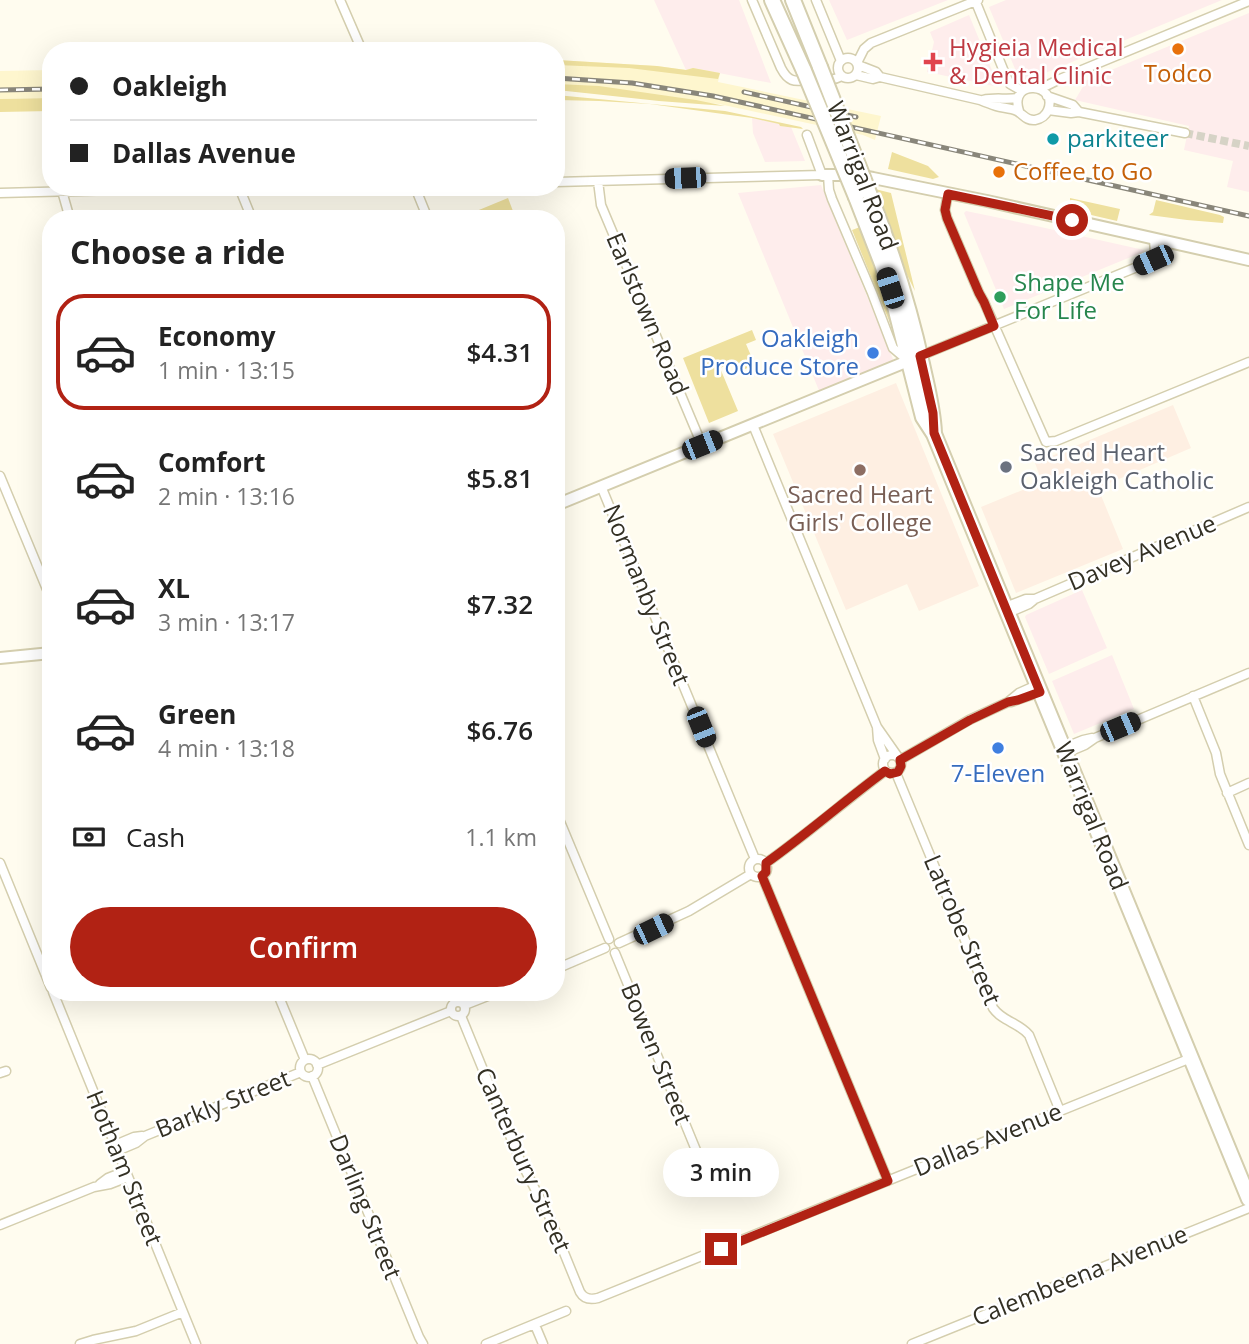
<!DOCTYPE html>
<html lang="en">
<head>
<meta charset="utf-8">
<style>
	body { margin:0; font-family:"Open Sans",sans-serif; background:#f6f6f6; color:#222; height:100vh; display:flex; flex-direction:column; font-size:26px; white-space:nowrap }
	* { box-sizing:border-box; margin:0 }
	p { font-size:23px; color:#767676 }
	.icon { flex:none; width:38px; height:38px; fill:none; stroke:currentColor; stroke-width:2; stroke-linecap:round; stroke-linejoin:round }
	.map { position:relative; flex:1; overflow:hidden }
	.side { position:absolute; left:42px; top:210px; width:523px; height:791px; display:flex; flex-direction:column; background:#fff; border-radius:28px; box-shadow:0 7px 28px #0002 }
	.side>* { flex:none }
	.guide { position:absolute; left:42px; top:42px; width:523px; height:154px; border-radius:28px; box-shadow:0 7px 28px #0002; display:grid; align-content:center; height:154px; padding:0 28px; background:#fff }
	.end { position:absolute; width:32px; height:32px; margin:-16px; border:9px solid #b12214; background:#fff; box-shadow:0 0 0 4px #fff }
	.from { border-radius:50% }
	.bubble { position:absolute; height:49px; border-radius:24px; background:#fff; box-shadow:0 7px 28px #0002; font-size:23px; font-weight:600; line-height:49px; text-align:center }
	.car { position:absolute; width:21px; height:42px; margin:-21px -10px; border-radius:9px; box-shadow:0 0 5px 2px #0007; background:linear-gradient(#222 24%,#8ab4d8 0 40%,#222 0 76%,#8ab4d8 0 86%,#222 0) }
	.guide b { display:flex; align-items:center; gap:24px; height:66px; font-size:26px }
	.guide b+b { border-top:2px solid #e0e0e0 }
	.guide i { width:18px; height:18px; background:#222 }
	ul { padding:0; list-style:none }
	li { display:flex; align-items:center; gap:21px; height:116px; margin:0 14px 10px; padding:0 14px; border:4px solid transparent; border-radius:28px }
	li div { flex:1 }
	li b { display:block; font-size:26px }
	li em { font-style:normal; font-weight:600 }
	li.current { border-color:#b12214 }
	li>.icon { width:63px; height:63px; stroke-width:1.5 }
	h2 { padding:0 28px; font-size:32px; line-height:84px }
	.pay { display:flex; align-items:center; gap:18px; height:77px; padding:0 28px; font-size:26px }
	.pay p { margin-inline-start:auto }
	.button { display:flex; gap:14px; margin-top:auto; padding:14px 28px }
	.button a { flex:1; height:80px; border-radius:42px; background:#b12214; color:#fff; font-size:28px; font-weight:600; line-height:80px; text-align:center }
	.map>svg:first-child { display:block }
</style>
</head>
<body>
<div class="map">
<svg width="1249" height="1344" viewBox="0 0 1249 1344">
	<rect width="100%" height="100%" fill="#fffcef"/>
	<path fill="#feedec" d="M654 0H739L771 83 693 68 686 70Z
		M829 0H948L847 40Z
		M1006 0H1222L1021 83 989 7Z
		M1249 13V192L1227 187 1233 161 1184 150 1189 126 1075 100 1087 80Z
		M969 15 996 80 994 86 927 72 934 42 930 32Z
		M752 118 780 124V126L791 127 805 161 765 162 753 133Z
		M821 185 895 364 820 393 738 193Z
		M966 211 1000 218 1144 250 1143 252 1004 309 964 213Z
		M1082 590 1107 648 1049 674 1025 617 1026 615Z
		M1112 655 1134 709 1074 734 1052 681Z"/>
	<path fill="#fef6ce" d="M557 60 657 66 686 70 693 68 720 73 718 82 881 116 875 140 863 135 719 104 557 88Z
		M51 70V98L0 99V71Z"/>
	<path fill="#feefe2" d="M896 383 979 586 919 611 907 584 846 610 773 434Z
		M1173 405 1191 448 1098 488 1123 549 1016 593 981 507 1042 482 1035 463Z"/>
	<path fill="#eee09e" d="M557 60 657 66 686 70 693 68 720 73 718 79 629 68 557 65Z
		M557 84 599 86 696 100 812 124 725 106 659 101 557 90Z
		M556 95 725 111 801 127 803 129 780 126 779 124 752 118 650 104 599 101 557 100Z
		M51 98V111L0 112V99Z
		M892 152 928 166 939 177 933 179 888 169Z
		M875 189 891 193 915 291 907 275Z
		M508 198 516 219H457Z
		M1070 198 1120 209 1117 221 1074 211V208L1070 207Z
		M1156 200 1220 215 1224 217 1223 223 1187 220 1149 215 1153 212Z
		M860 227 878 273 896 338 852 230Z
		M752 330 756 340 746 344 755 365 740 371 736 361 720 368 738 411 709 423 683 358Z"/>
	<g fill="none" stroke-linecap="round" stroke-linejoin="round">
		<path stroke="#d6d3c6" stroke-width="8" stroke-dasharray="8 4" stroke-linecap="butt" d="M1185 133 1249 146"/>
		<g stroke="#d4ceae" stroke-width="11">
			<path id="street" d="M340 0 360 46
				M752 0 781 68C791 87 799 79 815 80 825 80 832 81 842 76
				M816 0 841 61
				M975 0 1005 74 1010 84 1022 91
				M838 68a10 10 0 1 1 20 0a10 10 0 1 1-20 0Z
				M857 63 864 49 871 43 978 0
				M858 65 876 72 880 77
				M856 75 873 79 880 77 980 100C985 102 990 104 996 106 1002 108 1011 108 1017 111 1023 114 1026 121 1035 120 1041 119 1046 115 1048 110 1059 83 1008 78 1019 111
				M1040 89 1060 79 1249 1
				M1047 96 1073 105 1079 112
				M983 100C995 97 1006 100 1018 98
				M1048 110 1071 113 1079 112 1185 133
				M828 175 829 190 832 199 872 293 893 348 906 359
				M598 181 601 205 702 445
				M556 182 822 175 807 135
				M239 187 252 219
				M415 187 428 219
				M62 191 70 219
				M0 193 231 187
				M948 193 945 210 947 218 979 293 984 302 1046 442 1056 441 1249 362
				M1153 260 1155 253 1154 239
				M920 356 1159 258 1165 253 1169 242
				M753 425 877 727 898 757
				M0 476 51 599
				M601 486 755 859
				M1005 607 1026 599H1035
				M1008 613 1029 604 1035 599 1249 507
				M1193 696 1216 753 1220 774 1249 845
				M1011 702 1040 692
				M877 727 878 740 885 759
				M1063 748 1083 740 1092 738
				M1066 753 1085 745 1095 738 1249 673
				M883 764a9 9 0 1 1 18 0a9 9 0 1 1-18 0Z
				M900 760 969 720 1008 702 1019 693 1037 685
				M896 773 993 1008C1003 1022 1018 1022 1029 1035L1060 1111
				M1227 793 1249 783
				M556 812 609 939
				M749 868a9 9 0 1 1 18 0a9 9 0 1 1-18 0Z
				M0 863 51 988
				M766 863C807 834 845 801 885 771
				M762 876 888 1181
				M619 943 689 911 751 874
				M615 953 698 1155
				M556 969 605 948
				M53 992 196 1344
				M277 992 305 1060
				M451 1009a7 7 0 1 1 14 0a7 7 0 1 1-14 0Z
				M465 1005 498 992
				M461 1016 520 1160 549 1216 580 1292C584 1299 590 1300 598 1298L1191 1058
				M300 1068a9 9 0 1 1 18 0a9 9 0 1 1-18 0Z
				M317 1065 451 1011
				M0 1073 6 1071
				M312 1076 419 1337 423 1344
				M115 1145 134 1137 142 1136
				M117 1151 136 1143 145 1136 301 1072
				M100 1184 108 1178 126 1171
				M0 1225 94 1187 110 1184 128 1177
				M535 1325 543 1344
				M80 1344 93 1340 136 1331 183 1312
				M486 1344 566 1311
				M912 1344 1249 1208"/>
		</g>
		<g stroke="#d4ceae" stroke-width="14">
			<path id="secondary" d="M822 175H856L873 178 987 201 1249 260
				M556 505 908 361
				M0 658 51 653"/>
		</g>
		<g stroke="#d4ceae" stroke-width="18">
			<path id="highway" d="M772 0 804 71
				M793 0 820 67
				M856 197 882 264 892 295 923 417 934 434 1249 1199
				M871 198C893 255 909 305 922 364 927 387 933 409 934 433"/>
		</g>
		<use href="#street" stroke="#fff" stroke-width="8"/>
		<use href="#secondary" stroke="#fff" stroke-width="10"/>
		<use href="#highway" stroke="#fff" stroke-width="14"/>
		<g stroke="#89867a" stroke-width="5">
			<path id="rail" d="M556 78 632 83 713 96 1249 216
				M0 90 51 89
				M744 92 856 117"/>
		</g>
		<use href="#rail" stroke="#fff" stroke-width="2.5" stroke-dasharray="8" stroke-linecap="butt"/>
		<g stroke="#d4ceae" stroke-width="18" stroke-linecap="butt">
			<path id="highway-bridge" d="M820 67 871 198
				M804 71 856 197"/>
		</g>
		<use href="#highway-bridge" stroke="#fff" stroke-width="14"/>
	</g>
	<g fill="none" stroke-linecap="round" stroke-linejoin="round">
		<path stroke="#b12214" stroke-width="9" d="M721 1249 888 1181 762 876 766 872V863C807 834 844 801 885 771L890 774 898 772 901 766 900 760 970 720 1008 702 1018 700 1040 692 934 433 933 413 920 356 994 326 984 302 979 293 947 218 945 210 948 194 1072 220"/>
	</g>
	<g fill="#e8710a" stroke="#fff" stroke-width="2.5">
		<circle cx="1178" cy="49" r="7"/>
		<circle cx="999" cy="172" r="7"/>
	</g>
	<path fill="#e0444e" stroke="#fff" stroke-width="2.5" d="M929.5 51.5h7v7h7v7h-7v7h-7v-7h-7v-7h7z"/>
	<circle fill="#0f9aa8" stroke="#fff" stroke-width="2.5" cx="1053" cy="139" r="7"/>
	<circle fill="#2e9e5b" stroke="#fff" stroke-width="2.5" cx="1000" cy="297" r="7"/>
	<g fill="#3f7fe0" stroke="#fff" stroke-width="2.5">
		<circle cx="873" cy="353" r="7"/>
		<circle cx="998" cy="748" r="7"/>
	</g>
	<circle fill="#6b7280" stroke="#fff" stroke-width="2.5" cx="1006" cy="467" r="7"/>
	<circle fill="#8d6e63" stroke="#fff" stroke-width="2.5" cx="860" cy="470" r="7"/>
	<g text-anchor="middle" stroke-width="5" stroke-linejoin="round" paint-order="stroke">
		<g font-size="24" fill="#be3a42" stroke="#fff" text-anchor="start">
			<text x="949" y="56">Hygieia Medical<tspan x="949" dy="28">&amp; Dental Clinic</tspan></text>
		</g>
		<g font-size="24" fill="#c56008" stroke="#fff">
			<text x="1178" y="82">Todco</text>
			<text x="1013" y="180" text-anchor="start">Coffee to Go</text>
		</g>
		<g font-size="24" fill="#0d838f" stroke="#fff" text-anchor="start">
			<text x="1067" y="147">parkiteer</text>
		</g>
		<g font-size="24" fill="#333024" stroke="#fff">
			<text transform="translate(862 176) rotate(69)" y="8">Warrigal Road</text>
			<text transform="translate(647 314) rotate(67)" y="8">Earlstown Road</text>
			<text transform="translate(1142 553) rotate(-23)" y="8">Davey Avenue</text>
			<text transform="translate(646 595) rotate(68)" y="8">Normanby Street</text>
			<text transform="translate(1091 816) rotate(68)" y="8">Warrigal Road</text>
			<text transform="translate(962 930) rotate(67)" y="8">Latrobe Street</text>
			<text transform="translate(656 1054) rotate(68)" y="8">Bowen Street</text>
			<text transform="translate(223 1104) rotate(-22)" y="8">Barkly Street</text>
			<text transform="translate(988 1140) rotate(-22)" y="8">Dallas Avenue</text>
			<text transform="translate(523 1160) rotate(66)" y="8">Canterbury Street</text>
			<text transform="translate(124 1168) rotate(68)" y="8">Hotham Street</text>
			<text transform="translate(365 1207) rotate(68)" y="8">Darling Street</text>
			<text transform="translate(1080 1276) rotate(-22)" y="8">Calembeena Avenue</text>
		</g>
		<g font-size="24" fill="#27864d" stroke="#fff" text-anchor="start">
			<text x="1014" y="291">Shape Me<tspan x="1014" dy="28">For Life</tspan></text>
		</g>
		<g font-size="24" fill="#366cbe" stroke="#fff" text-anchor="end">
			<text x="859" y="347">Oakleigh<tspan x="859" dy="28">Produce Store</tspan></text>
			<text x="998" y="782" text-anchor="middle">7-Eleven</text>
		</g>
		<g font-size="24" fill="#5b616d" stroke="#fff" text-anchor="start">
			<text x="1020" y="461">Sacred Heart<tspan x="1020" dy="28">Oakleigh Catholic</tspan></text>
		</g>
		<g font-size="24" fill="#785e54" stroke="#fff">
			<text x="860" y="503">Sacred Heart<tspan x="860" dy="28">Girls' College</tspan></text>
		</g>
	</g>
</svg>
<i class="end from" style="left:1072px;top:220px"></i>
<i class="end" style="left:721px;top:1249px"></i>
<div class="bubble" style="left:663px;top:1148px;width:116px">3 min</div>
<i class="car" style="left:685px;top:178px;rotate:268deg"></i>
<i class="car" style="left:1153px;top:260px;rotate:246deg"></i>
<i class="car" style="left:890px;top:288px;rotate:342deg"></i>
<i class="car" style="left:702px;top:445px;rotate:68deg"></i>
<i class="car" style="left:701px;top:727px;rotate:158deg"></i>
<i class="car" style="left:1120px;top:727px;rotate:67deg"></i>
<i class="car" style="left:653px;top:929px;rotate:64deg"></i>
<div class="guide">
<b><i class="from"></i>Oakleigh</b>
<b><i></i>Dallas Avenue</b>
</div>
<section class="side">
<h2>Choose a ride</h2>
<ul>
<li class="current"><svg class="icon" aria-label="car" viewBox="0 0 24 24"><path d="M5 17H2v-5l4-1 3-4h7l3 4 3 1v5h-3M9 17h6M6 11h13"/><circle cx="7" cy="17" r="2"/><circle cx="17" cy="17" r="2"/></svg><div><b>Economy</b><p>1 min · 13:15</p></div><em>$4.31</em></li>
<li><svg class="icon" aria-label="car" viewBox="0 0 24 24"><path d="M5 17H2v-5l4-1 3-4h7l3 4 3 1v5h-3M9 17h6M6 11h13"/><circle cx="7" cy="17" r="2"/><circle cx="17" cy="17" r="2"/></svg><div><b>Comfort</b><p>2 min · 13:16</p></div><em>$5.81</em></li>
<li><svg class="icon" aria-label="car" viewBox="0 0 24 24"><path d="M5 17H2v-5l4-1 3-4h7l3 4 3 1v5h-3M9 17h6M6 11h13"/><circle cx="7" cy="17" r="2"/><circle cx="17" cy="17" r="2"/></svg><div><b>XL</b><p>3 min · 13:17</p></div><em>$7.32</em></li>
<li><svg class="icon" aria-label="car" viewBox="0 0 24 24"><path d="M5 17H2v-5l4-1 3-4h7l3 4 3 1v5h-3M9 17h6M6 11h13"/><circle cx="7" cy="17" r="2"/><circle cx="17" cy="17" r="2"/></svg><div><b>Green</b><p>4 min · 13:18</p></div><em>$6.76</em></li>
</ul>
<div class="pay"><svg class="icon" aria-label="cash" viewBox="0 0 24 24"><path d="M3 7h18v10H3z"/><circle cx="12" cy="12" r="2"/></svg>Cash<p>1.1 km</p></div>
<div class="button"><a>Confirm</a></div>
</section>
</div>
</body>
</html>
